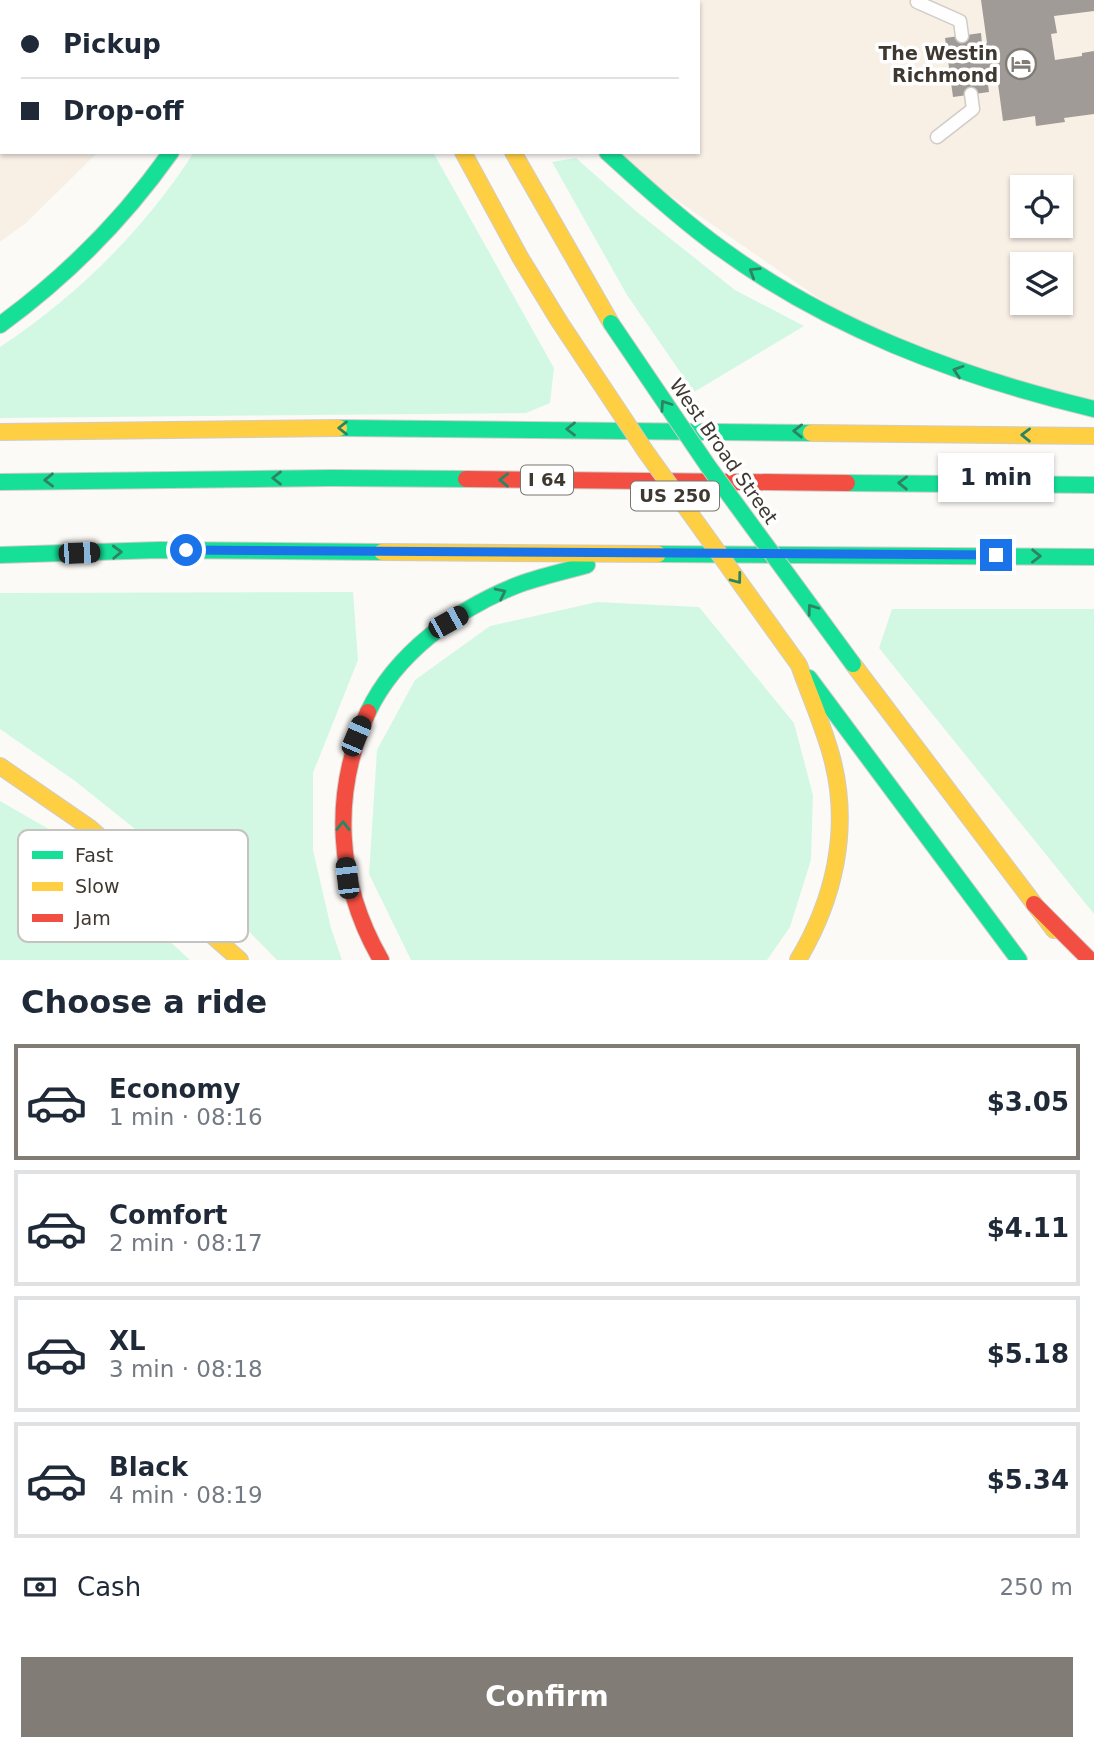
<!DOCTYPE html>
<html lang="en">
<head>
<meta charset="utf-8">
<style>
	body { margin:0; font-family:"DejaVu Sans",sans-serif; background:#f2f2f3; color:#1f2937; height:100vh; display:flex; flex-direction:column; font-size:26px; white-space:nowrap }
	* { box-sizing:border-box; margin:0 }
	p { font-size:23px; color:#747a83 }
	.icon { flex:none; width:38px; height:38px; fill:none; stroke:currentColor; stroke-width:2; stroke-linecap:round; stroke-linejoin:round }
	.map { position:relative; height:960px; overflow:hidden }
	.side { display:flex; flex-direction:column; background:#fff; flex:1 }
	.side>* { flex:none }
	.banner { position:absolute; left:0px; top:0px; width:700px; height:154px; box-shadow:0 2px 5px #0004; display:grid; align-content:center; height:154px; padding:0 21px; background:#fff }
	.tools { position:absolute; left:1010px; top:175px; display:grid; gap:14px }
	.tools a { display:grid; place-items:center; width:63px; height:63px; border-radius:0px; background:#fff; box-shadow:0 2px 5px #0004; font-size:35px }
	.end { position:absolute; width:32px; height:32px; margin:-16px; border:9px solid #1a73e8; background:#fff; box-shadow:0 0 0 4px #fff }
	.from { border-radius:50% }
	.bubble { position:absolute; height:49px; border-radius:0px; background:#fff; box-shadow:0 2px 5px #0004; font-size:23px; font-weight:700; line-height:49px; text-align:center }
	.car { position:absolute; width:21px; height:42px; margin:-21px -10px; border-radius:9px; box-shadow:0 0 5px 2px #0007; background:linear-gradient(#222 24%,#8ab4d8 0 40%,#222 0 76%,#8ab4d8 0 86%,#222 0) }
	.banner b { display:flex; align-items:center; gap:24px; height:66px; font-size:26px }
	.banner b+b { border-top:2px solid #e0e1e3 }
	.banner i { width:18px; height:18px; background:#1f2937 }
	ul { padding:0; list-style:none }
	li { display:flex; align-items:center; gap:21px; height:116px; margin:0 14px 10px; padding:0 7px; border:4px solid #e0e1e3; border-radius:0px }
	li div { flex:1 }
	li b { display:block; font-size:26px }
	li em { font-style:normal; font-weight:700 }
	li.current { border-color:#817c76 }
	li>.icon { width:63px; height:63px; stroke-width:1.5 }
	h2 { padding:0 21px; font-size:32px; line-height:84px }
	.pay { display:flex; align-items:center; gap:18px; height:77px; padding:0 21px; font-size:26px }
	.pay p { margin-inline-start:auto }
	.cta { display:flex; gap:14px; margin-top:auto; padding:14px 21px }
	.cta a { flex:1; height:80px; border-radius:0px; background:#817c76; color:#fff; font-size:28px; font-weight:700; line-height:80px; text-align:center }
	.map>svg:first-child { display:block }
</style>
</head>
<body>
<div class="map">
<svg width="1094" height="960" viewBox="0 0 1094 960">
	<rect width="100%" height="100%" fill="#fcfaf7"/>
	<path fill="#f8efe5" fill-rule="evenodd" d="M0 0H184L2 2V152H98L27 222 0 242Z
		M482 0H1094V409L884 343 607 152H698V2ZM1022 187H1060V226H1022ZM1022 264H1060V303H1022Z"/>
	<path fill="#d2f8e3" d="M194 152H433L554 368 550 403 526 413 0 418V347C77 296 144 230 194 152Z
		M576 158 637 212 735 290 804 326 694 392 627 295 552 162Z
		M353 592 358 660 313 773V850L331 928 342 960H277L195 877 75 781 0 729V593Z
		M597 602 699 607 794 723 813 795 811 860 790 927 767 960H411L369 874 377 750 415 680 490 626Z
		M892 609H1094V914L879 648Z
		M0 801 47 828 190 960H0Z"/>
	<path fill="#a09b97" d="M981 0H1094V11L1054 16 1057 33 1051 34 1055 60 1082 56V53L1094 51V114L1064 118 1065 122 1036 126 1035 116 1003 121 996 69 986 70 989 92 953 97 945 38 981 33 982 44 987 43Z"/>
	<g fill="none" stroke-linecap="round" stroke-linejoin="round">
		<g stroke="#d0ccc7" stroke-width="15">
			<path id="lane" d="M293 2V0
				M917 2 960 21 962 36
				M937 137 973 109 971 94"/>
		</g>
		<g stroke="#d0ccc7" stroke-width="18">
			<path id="fast" d="M242 0V2
				M389 0 390 2
				M482 0 483 2
				M607 152C641 183 675 214 712 242 825 327 957 376 1094 409
				M0 325C67 276 123 220 171 152
				M339 428 811 433
				M0 482 331 478 466 479
				M847 483 1094 485
				M658 554 1094 557
				M0 555 159 550 382 552
				M809 678 1019 960
				M368 712C396 653 456 610 515 586 538 577 563 572 587 565"/>
		</g>
		<g stroke="#d0ccc7" stroke-width="18">
			<path id="slow" d="M463 152 520 257 559 321
				M513 152 611 323
				M0 432 339 428
				M811 433 1094 436
				M382 552 658 554
				M853 664 1054 930
				M0 766 90 828 240 960
				M798 960C834 900 850 831 833 762 825 729 810 697 799 665"/>
		</g>
		<g stroke="#d0ccc7" stroke-width="18">
			<path id="jam" d="M437 0 438 2
				M466 479 847 483
				M368 712C331 794 336 882 381 960
				M1034 904 1090 960"/>
		</g>
		<use href="#lane" stroke="#fffefe" stroke-width="12"/>
		<use href="#fast" stroke="#16e098" stroke-width="16"/>
		<use href="#slow" stroke="#ffcf43" stroke-width="16"/>
		<use href="#jam" stroke="#f24e42" stroke-width="16"/>
		<g stroke="#d0ccc7" stroke-width="18" stroke-linecap="butt">
			<path id="fast-bridge" d="M611 323 708 466 853 664"/>
		</g>
		<g stroke="#d0ccc7" stroke-width="18" stroke-linecap="butt">
			<path id="slow-bridge" d="M559 321 646 452 799 665"/>
		</g>
		<use href="#fast-bridge" stroke="#16e098" stroke-width="16"/>
		<use href="#slow-bridge" stroke="#ffcf43" stroke-width="16"/>
	</g>
	<defs><path id="oneway-chevron" d="M-2-3.5L2.5 0L-2 3.5" fill="none" stroke-width="1.6" stroke-linecap="round" stroke-linejoin="round" transform="scale(1.75)"/></defs>
	<g stroke="#2d845f">
		<use href="#oneway-chevron" transform="translate(754 272) rotate(-148)"/>
		<use href="#oneway-chevron" transform="translate(958 371) rotate(-162)"/>
		<use href="#oneway-chevron" transform="translate(665 405) rotate(-124)"/>
		<use href="#oneway-chevron" transform="translate(343 428) rotate(-180)"/>
		<use href="#oneway-chevron" transform="translate(571 429) rotate(-180)"/>
		<use href="#oneway-chevron" transform="translate(798 431) rotate(-179)"/>
		<use href="#oneway-chevron" transform="translate(1026 435) rotate(-179)"/>
		<use href="#oneway-chevron" transform="translate(277 478) rotate(180)"/>
		<use href="#oneway-chevron" transform="translate(49 480) rotate(179)"/>
		<use href="#oneway-chevron" transform="translate(504 480) rotate(-179)"/>
		<use href="#oneway-chevron" transform="translate(903 483) rotate(-179)"/>
		<use href="#oneway-chevron" transform="translate(117 552) rotate(-2)"/>
		<use href="#oneway-chevron" transform="translate(1036 556) rotate(1)"/>
		<use href="#oneway-chevron" transform="translate(737 579) rotate(53)"/>
		<use href="#oneway-chevron" transform="translate(501 593) rotate(-26)"/>
		<use href="#oneway-chevron" transform="translate(812 609) rotate(-126)"/>
		<use href="#oneway-chevron" transform="translate(343 826) rotate(-89)"/>
	</g>
	<g fill="none" stroke-linecap="round" stroke-linejoin="round">
		<path stroke="#1a73e8" stroke-width="9" d="M186 550 996 555"/>
	</g>
	<defs>
		<g id="hotel-ring" transform="scale(1.575)"><circle r="9.5" fill="#fff" stroke="#817c76" stroke-width="1.5"/><path d="M-6-4.5h1.5V1H6V5H4.5V3h-9V5H-6ZM-4 0a1.8 1.8 0 1 1 3.6 0ZM.5 0V-2.5h3Q6-2.5 6 0Z" fill="#817c76"/></g>
	</defs>
	<g fill-rule="evenodd">
		<use href="#hotel-ring" x="1021" y="64"/>
	</g>
	<g text-anchor="middle" stroke-width="7" stroke-linejoin="round" paint-order="stroke">
		<g fill="#fff" stroke="#79746e" stroke-width="2">
			<rect x="521" y="465.5" width="52" height="29" rx="5"/>
			<rect x="631" y="481.5" width="88" height="29" rx="5"/>
		</g>
		<g font-size="18" font-weight="bold" fill="#3f3830">
			<text x="547" y="486">I 64</text>
			<text x="675" y="502">US 250</text>
		</g>
		<g font-size="19" font-weight="bold" fill="#3f3830" stroke="#fff" text-anchor="end">
			<text x="998" y="60">The Westin<tspan x="998" dy="22">Richmond</tspan></text>
		</g>
		<g font-size="19" fill="#3f3830" stroke="#fff">
			<text transform="translate(724 451) rotate(55)" y="7">West Broad Street</text>
		</g>
	</g>
	<rect x="18" y="830" width="230" height="112" rx="10" fill="#fff" stroke="#c5c3c1" stroke-width="2"/>
	<rect x="32" y="851" width="31" height="8" fill="#16e098"/>
	<rect x="32" y="882" width="31" height="9" fill="#ffcf43"/>
	<rect x="32" y="914" width="31" height="8" fill="#f24e42"/>
	<g font-size="19" fill="#3f3830">
		<text x="75" y="862">Fast</text>
		<text x="75" y="893">Slow</text>
		<text x="75" y="925">Jam</text>
	</g>
</svg>
<div class="tools">
<a><svg class="icon" aria-label="locate" viewBox="0 0 24 24"><circle cx="12" cy="12" r="6"/><path d="M12 2v4M12 18v4M2 12h4M18 12h4"/></svg></a>
<a><svg class="icon" aria-label="layers" viewBox="0 0 24 24"><path d="M12 4l9 5-9 5-9-5zM3 14l9 5 9-5"/></svg></a>
</div>
<i class="end from" style="left:186px;top:550px"></i>
<i class="end" style="left:996px;top:555px"></i>
<div class="bubble" style="left:938px;top:453px;width:116px">1 min</div>
<i class="car" style="left:79px;top:553px;rotate:88deg"></i>
<i class="car" style="left:448px;top:622px;rotate:61deg"></i>
<i class="car" style="left:356px;top:736px;rotate:23deg"></i>
<i class="car" style="left:347px;top:878px;rotate:353deg"></i>
<div class="banner">
<b><i class="from"></i>Pickup</b>
<b><i></i>Drop-off</b>
</div>
</div>
<section class="side">
<h2>Choose a ride</h2>
<ul>
<li class="current"><svg class="icon" aria-label="car" viewBox="0 0 24 24"><path d="M5 17H2v-5l4-1 3-4h7l3 4 3 1v5h-3M9 17h6M6 11h13"/><circle cx="7" cy="17" r="2"/><circle cx="17" cy="17" r="2"/></svg><div><b>Economy</b><p>1 min · 08:16</p></div><em>$3.05</em></li>
<li><svg class="icon" aria-label="car" viewBox="0 0 24 24"><path d="M5 17H2v-5l4-1 3-4h7l3 4 3 1v5h-3M9 17h6M6 11h13"/><circle cx="7" cy="17" r="2"/><circle cx="17" cy="17" r="2"/></svg><div><b>Comfort</b><p>2 min · 08:17</p></div><em>$4.11</em></li>
<li><svg class="icon" aria-label="car" viewBox="0 0 24 24"><path d="M5 17H2v-5l4-1 3-4h7l3 4 3 1v5h-3M9 17h6M6 11h13"/><circle cx="7" cy="17" r="2"/><circle cx="17" cy="17" r="2"/></svg><div><b>XL</b><p>3 min · 08:18</p></div><em>$5.18</em></li>
<li><svg class="icon" aria-label="car" viewBox="0 0 24 24"><path d="M5 17H2v-5l4-1 3-4h7l3 4 3 1v5h-3M9 17h6M6 11h13"/><circle cx="7" cy="17" r="2"/><circle cx="17" cy="17" r="2"/></svg><div><b>Black</b><p>4 min · 08:19</p></div><em>$5.34</em></li>
</ul>
<div class="pay"><svg class="icon" aria-label="cash" viewBox="0 0 24 24"><path d="M3 7h18v10H3z"/><circle cx="12" cy="12" r="2"/></svg>Cash<p>250 m</p></div>
<div class="cta"><a>Confirm</a></div>
</section>
</body>
</html>
